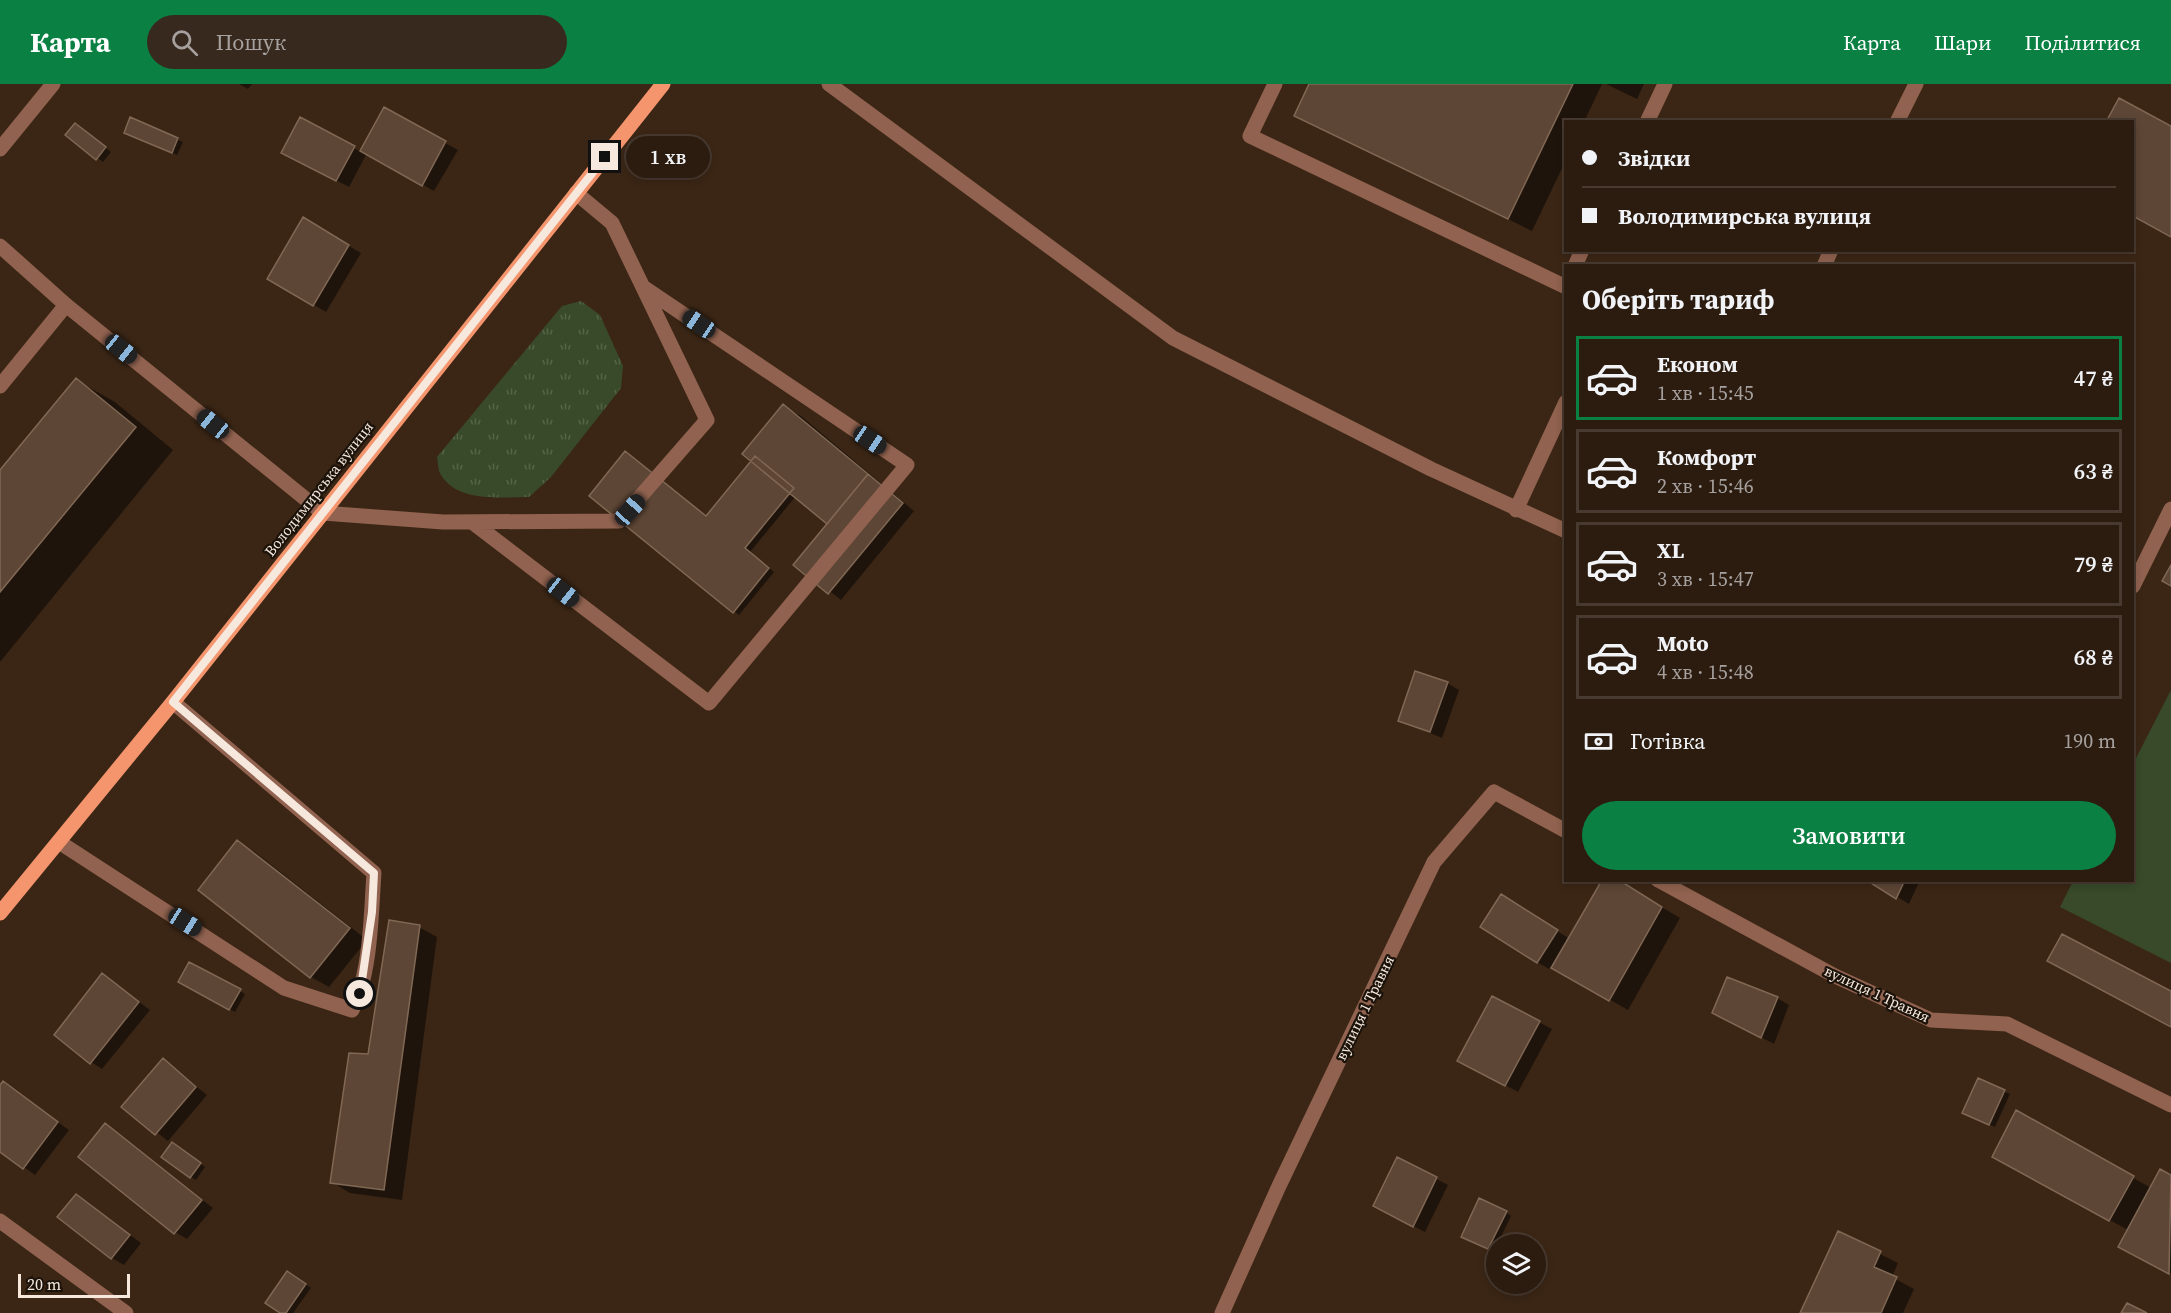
<!DOCTYPE html>
<html lang="uk">
<head>
<meta charset="utf-8">
<style>
	body { margin:0; font-family:"Source Serif 4",serif; background:#38291e; color:#f1f3f6; height:100vh; display:flex; flex-direction:column; font-size:22px; white-space:nowrap }
	* { box-sizing:border-box; margin:0 }
	p { font-size:20px; color:#a6a19f }
	.icon { flex:none; width:33px; height:33px; fill:none; stroke:currentColor; stroke-width:2; stroke-linecap:round; stroke-linejoin:round }
	.map { position:relative; flex:1; overflow:hidden }
	.side { position:absolute; left:1564px; top:180px; width:570px; height:618px; display:flex; flex-direction:column; background:#2c1c10; border-radius:0px; box-shadow:0 3px 9px #0003,0 0 0 2px #483a30 }
	.side>* { flex:none }
	.guide { position:absolute; left:1564px; top:36px; width:570px; height:132px; border-radius:0px; box-shadow:0 3px 9px #0003,0 0 0 2px #483a30; display:grid; align-content:center; height:132px; padding:0 18px; background:#2c1c10 }
	.tools { position:absolute; left:1486px; top:1150px; display:grid; gap:12px }
	.tools a { display:grid; place-items:center; width:60px; height:60px; border-radius:50%; background:#2c1c10; box-shadow:0 3px 9px #0003,0 0 0 2px #483a30; font-size:30px }
	.scale { position:absolute; left:18px; bottom:15px; width:112px; box-sizing:border-box; padding-left:6px; border:3px solid #f6e8dd; border-top:0; font-size:16px; line-height:21px; white-space:nowrap; color:#f6e8dd; -webkit-text-stroke:4px #1b120a; paint-order:stroke }
	.end { position:absolute; width:27px; height:27px; margin:-14px; border:8px solid #f6e8dd; background:#111; box-shadow:0 0 0 3px #111 }
	.from { border-radius:50% }
	.bubble { position:absolute; height:42px; border-radius:21px; background:#2c1c10; box-shadow:0 3px 9px #0003,0 0 0 2px #483a30; font-size:20px; font-weight:600; line-height:42px; text-align:center }
	.car { position:absolute; width:18px; height:36px; margin:-18px -9px; border-radius:8px; box-shadow:0 0 4px 2px #0007; background:linear-gradient(#222 24%,#8ab4d8 0 40%,#222 0 76%,#8ab4d8 0 86%,#222 0) }
	.guide b { display:flex; align-items:center; gap:21px; height:57px; font-size:22px }
	.guide b+b { border-top:2px solid #483a30 }
	.guide i { width:15px; height:15px; background:#f1f3f6 }
	ul { padding:0; list-style:none }
	li { display:flex; align-items:center; gap:18px; height:84px; margin:0 12px 9px; padding:0 6px; border:3px solid #483a30; border-radius:0px }
	li div { flex:1 }
	li b { display:block; font-size:22px }
	li em { font-style:normal; font-weight:600 }
	li.selected { border-color:#0b8043 }
	li>.icon { width:54px; height:54px; stroke-width:1.5 }
	h2 { padding:0 18px; font-size:27px; line-height:72px }
	.pay { display:flex; align-items:center; gap:15px; height:66px; padding:0 18px; font-size:22px }
	.pay p { margin-inline-start:auto }
	.primary-button { display:flex; gap:12px; margin-top:auto; padding:12px 18px }
	.primary-button a { flex:1; height:69px; border-radius:36px; background:#0b8043; color:#fff; font-size:24px; font-weight:600; line-height:69px; text-align:center }
	header { display:flex; align-items:center; gap:36px; box-sizing:border-box; height:84px; padding:0 30px; background:#0b8043; color:#fff }
	header strong { font-size:28px }
	nav { display:flex; gap:33px; margin-inline-start:auto; font-size:21px }
	.search { width:420px; height:54px; background:#38291e; display:flex; align-items:center; gap:15px; box-sizing:border-box; padding:0 21px; border-radius:33px; color:#a6a19f; font-size:22px }
	.map>svg:first-child { display:block }
</style>
</head>
<body>
<header>
<strong>Карта</strong>
<div class="search"><svg class="icon" aria-label="search" viewBox="0 0 24 24"><circle cx="10" cy="10" r="6"/><path d="M15 15l6 6"/></svg>Пошук</div>
<nav><a>Карта</a><a>Шари</a><a>Поділитися</a></nav>
</header>
<div class="map">
<svg width="2171" height="1229" viewBox="0 0 2171 1229">
	<defs>
		<pattern id="grass-tufts" width="24" height="20" patternUnits="userSpaceOnUse" patternTransform="scale(1.5)"><rect width="24" height="20" fill="#384a2a"/><path d="M3 7l-1-3M5 7V3M7 7l1-3M15 17l-1-3M17 17v-4M19 17l1-3" fill="none" stroke="#556448"/></pattern>
	</defs>
	<rect width="100%" height="100%" fill="#3b2615"/>
	<path fill="url(#grass-tufts)" d="M581 217 600 231 623 282 621 304 551 393 529 413C502 413 458 419 441 391 438 387 438 378 437 373L562 222Z"/>
	<path fill="#384a2a" d="M2171 606V879L2060 823 2073 797 2133 796V680Z"/>
	<path fill="#0007" d="M239 0H252L248 5Z
		M1311 0H1602L1584 38H1566V76L1532 147 1296 31Z
		M1606 0H1644L1637 15Z
		M385 25 458 66 434 107 367 69 349 103 295 75 301 35 361 68Z
		M131 35 183 58 177 71 131 51Z
		M81 44 111 68 103 78 67 51Z
		M304 136 361 169 326 228 269 194Z
		M76 296 115 318 173 366 0 578V389Z
		M783 322 801 332 914 427 841 516 795 480 829 439 796 412 750 468 774 488 739 531 734 527 707 434 753 377Z
		M1447 599 1459 606 1442 654 1399 636Z
		M237 758 255 768 367 856 329 903 311 893 200 806Z
		M1616 796 1680 834 1628 926 1551 882 1549 885 1537 878 1513 819 1570 855Z
		M1869 796H1920L1909 820Z
		M419 843 437 853 402 1116 350 1109 332 1098Z
		M190 880 245 910 235 928 180 898Z
		M103 891 150 926 102 985 91 978Z
		M1493 914 1552 945 1518 1008 1471 983Z
		M1777 914 1789 921 1774 960 1726 935Z
		M163 976 207 1011 168 1057 124 1023Z
		M1979 996 2010 1010 1995 1043 1969 1031Z
		M3 999 69 1046 35 1091 0 1066V1003Z
		M2017 1028 2151 1104 2160 1087 2171 1092V1190L2132 1169 2128 1146 2012 1083Z
		M106 1041 213 1124 187 1155 175 1148Z
		M178 1063 205 1083 196 1096 191 1093Z
		M1398 1075 1448 1101 1425 1148 1387 1129Z
		M76 1112 141 1159 124 1181 112 1174Z
		M1506 1128 1511 1132 1494 1167 1468 1155Z
		M1838 1149 1898 1179 1892 1193 1914 1205 1903 1229H1801Z
		M293 1192 311 1204 293 1229H283Z"/>
	<path fill="#5d4635" stroke="#806855" stroke-width="1.5" d="M1309 0H1573L1508 135 1294 32Z
		M2119 14 2171 42V153L2133 132V38H2106Z
		M384 23 446 57 422 102 360 67Z
		M130 33 178 54 172 69 124 49Z
		M300 33 355 62 336 97 281 69Z
		M75 39 106 63 96 76 65 51Z
		M303 133 349 161 313 222 267 195Z
		M76 294 136 343 0 508V386Z
		M783 320 868 390 827 440 742 370Z
		M625 367 706 432 755 372 794 404 745 464 769 484 733 529 589 412Z
		M868 390 903 419 828 510 793 481Z
		M2171 481V502L2162 497Z
		M1415 587 1448 598 1430 648 1398 637Z
		M237 756 350 844 310 894 198 806Z
		M1602 796H1619L1662 823 1609 917 1551 884Z
		M1866 796H1905L1896 815Z
		M1501 810 1558 846 1537 879 1480 843Z
		M389 836 420 841 384 1106 330 1099 349 969 368 970Z
		M2062 850 2171 907V943L2047 877Z
		M189 878 241 905 229 926 178 898Z
		M102 889 139 918 90 980 54 951Z
		M1727 893 1778 913 1761 954 1712 929Z
		M1492 912 1540 937 1505 1002 1457 977Z
		M163 974 196 1003 155 1051 121 1023Z
		M1978 994 2005 1006 1989 1041 1962 1029Z
		M3 997 58 1038 23 1085 0 1068V1001Z
		M2016 1026 2134 1092 2109 1137 1992 1073Z
		M105 1039 202 1116 174 1150 78 1073Z
		M172 1058 201 1079 190 1094 161 1073Z
		M1397 1073 1437 1093 1413 1143 1373 1122Z
		M2160 1085 2171 1091 2169 1190 2118 1163Z
		M76 1110 130 1151 111 1175 57 1133Z
		M1479 1114 1507 1127 1488 1165 1461 1153Z
		M1838 1147 1881 1167 1874 1183 1897 1193 1881 1229H1800Z
		M287 1187 306 1200 286 1229H280L265 1219Z
		M2127 1219 2147 1229H2121Z"/>
	<g fill="none" stroke-linecap="round" stroke-linejoin="round">
		<path stroke="#90624f" stroke-width="15" d="M829 0 1173 254 1431 385 1566 447
			M1275 0 1250 52 1566 203
			M1647 38 1665 0
			M1897 38 1916 0
			M1575 182 1582 166
			M1824 182 1831 166
			M0 302 66 221 323 429 443 438 619 437 707 336 612 139 576 109
			M1516 426 1566 318
			M472 438 709 619 907 381 643 203
			M2133 502 2171 425
			M59 758 284 904 352 926C371 890 371 830 374 789L173 618
			M0 1137 126 1229"/>
		<path stroke="#90624f" stroke-width="15" d="M0 65 53 0
			M0 162 66 221
			M1658 796 1835 892 1931 936 2007 940 2171 1021
			M1222 1229 1279 1102 1434 778 1494 708 1566 747"/>
		<path stroke="#f4956e" stroke-width="15" d="M0 829 173 618 663 0"/>
	</g>
	<g fill="none" stroke-linecap="round" stroke-linejoin="round">
		<path stroke="#f6e8dd" stroke-width="8" d="M360 910 372 828 374 789 173 618 605 73"/>
	</g>
	<g text-anchor="middle" stroke-width="4.5" stroke-linejoin="round" paint-order="stroke">
		<g font-size="15" fill="#f6e8dd" stroke="#1b120a">
			<text transform="translate(319 405) rotate(-52)" y="5">Володимирська вулиця</text>
			<text transform="translate(1877 910) rotate(25)" y="5">вулиця 1 Травня</text>
			<text transform="translate(1365 924) rotate(-64)" y="5">вулиця 1 Травня</text>
		</g>
	</g>
</svg>
<div class="tools">
<a><svg class="icon" aria-label="layers" viewBox="0 0 24 24"><path d="M12 4l9 5-9 5-9-5zM3 14l9 5 9-5"/></svg></a>
</div>
<div class="scale">20 m</div>
<i class="end from" style="left:360px;top:910px"></i>
<i class="end" style="left:605px;top:73px"></i>
<div class="bubble" style="left:626px;top:52px;width:84px">1 хв</div>
<i class="car" style="left:699px;top:240px;rotate:304deg"></i>
<i class="car" style="left:121px;top:265px;rotate:129deg"></i>
<i class="car" style="left:213px;top:340px;rotate:309deg"></i>
<i class="car" style="left:870px;top:356px;rotate:124deg"></i>
<i class="car" style="left:630px;top:426px;rotate:42deg"></i>
<i class="car" style="left:563px;top:508px;rotate:128deg"></i>
<i class="car" style="left:185px;top:838px;rotate:122deg"></i>
<div class="guide">
<b><i class="from"></i>Звідки</b>
<b><i></i>Володимирська вулиця</b>
</div>
<section class="side">
<h2>Оберіть тариф</h2>
<ul>
<li class="selected"><svg class="icon" aria-label="car" viewBox="0 0 24 24"><path d="M5 17H2v-5l4-1 3-4h7l3 4 3 1v5h-3M9 17h6M6 11h13"/><circle cx="7" cy="17" r="2"/><circle cx="17" cy="17" r="2"/></svg><div><b>Економ</b><p>1 хв · 15:45</p></div><em>47 ₴</em></li>
<li><svg class="icon" aria-label="car" viewBox="0 0 24 24"><path d="M5 17H2v-5l4-1 3-4h7l3 4 3 1v5h-3M9 17h6M6 11h13"/><circle cx="7" cy="17" r="2"/><circle cx="17" cy="17" r="2"/></svg><div><b>Комфорт</b><p>2 хв · 15:46</p></div><em>63 ₴</em></li>
<li><svg class="icon" aria-label="car" viewBox="0 0 24 24"><path d="M5 17H2v-5l4-1 3-4h7l3 4 3 1v5h-3M9 17h6M6 11h13"/><circle cx="7" cy="17" r="2"/><circle cx="17" cy="17" r="2"/></svg><div><b>XL</b><p>3 хв · 15:47</p></div><em>79 ₴</em></li>
<li><svg class="icon" aria-label="car" viewBox="0 0 24 24"><path d="M5 17H2v-5l4-1 3-4h7l3 4 3 1v5h-3M9 17h6M6 11h13"/><circle cx="7" cy="17" r="2"/><circle cx="17" cy="17" r="2"/></svg><div><b>Moto</b><p>4 хв · 15:48</p></div><em>68 ₴</em></li>
</ul>
<div class="pay"><svg class="icon" aria-label="cash" viewBox="0 0 24 24"><path d="M3 7h18v10H3z"/><circle cx="12" cy="12" r="2"/></svg>Готівка<p>190 m</p></div>
<div class="primary-button"><a>Замовити</a></div>
</section>
</div>
</body>
</html>
